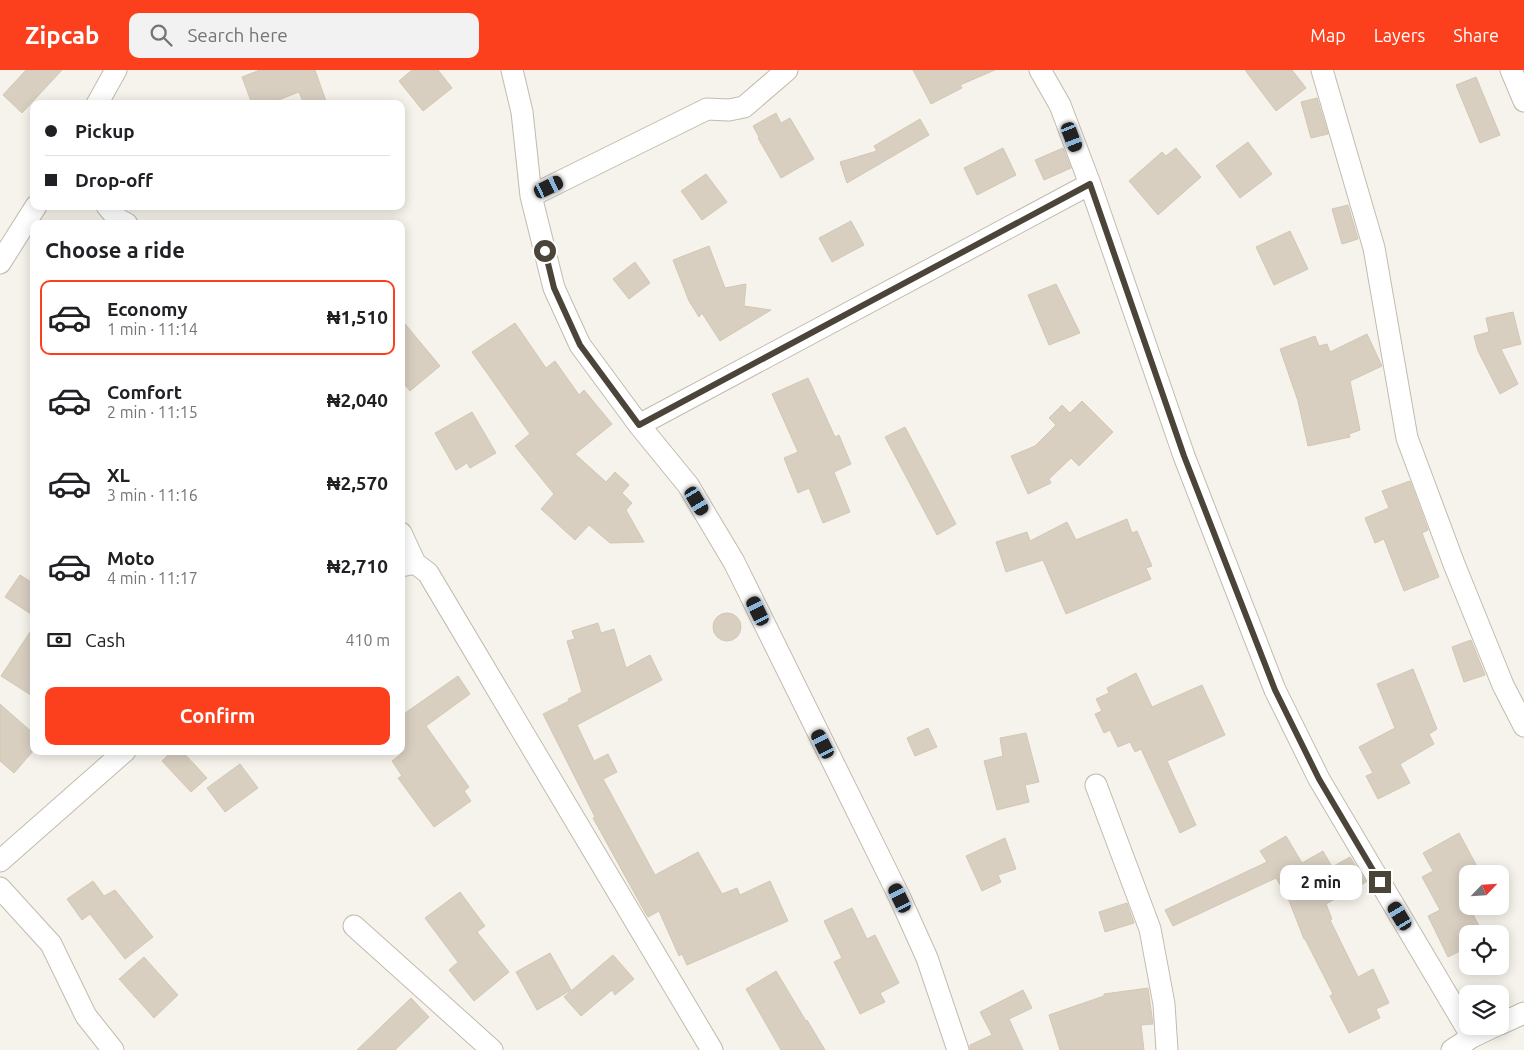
<!DOCTYPE html>
<html lang="en">
<head>
<meta charset="utf-8">
<style>
	body { margin:0; font-family:Ubuntu,sans-serif; background:#f2f2f2; color:#202124; height:100vh; display:flex; flex-direction:column; font-size:19px; white-space:nowrap }
	* { box-sizing:border-box; margin:0 }
	p { font-size:16px; color:#757577 }
	.icon { flex:none; width:28px; height:28px; fill:none; stroke:currentColor; stroke-width:2; stroke-linecap:round; stroke-linejoin:round }
	.map { position:relative; flex:1; overflow:hidden }
	.panel { position:absolute; left:30px; top:150px; width:375px; height:535px; display:flex; flex-direction:column; background:#fff; border-radius:10px; box-shadow:0 2px 12px #0003 }
	.panel>* { flex:none }
	.banner { position:absolute; left:30px; top:30px; width:375px; height:110px; border-radius:10px; box-shadow:0 2px 12px #0003; display:grid; align-content:center; height:110px; padding:0 15px; background:#fff }
	.needle { width:32px; rotate:65deg }
	.controls { position:absolute; left:1459px; top:795px; display:grid; gap:10px }
	.controls a { display:grid; place-items:center; width:50px; height:50px; border-radius:10px; background:#fff; box-shadow:0 2px 12px #0003; font-size:25px }
	.end { position:absolute; width:22px; height:22px; margin:-11px; border:6px solid #4b4439; background:#fff; box-shadow:0 0 0 2px #fff }
	.from { border-radius:50% }
	.bubble { position:absolute; height:35px; border-radius:10px; background:#fff; box-shadow:0 2px 12px #0003; font-size:16px; font-weight:700; line-height:35px; text-align:center }
	.car { position:absolute; width:15px; height:30px; margin:-15px -8px; border-radius:6px; box-shadow:0 0 4px 1px #0007; background:linear-gradient(#222 24%,#8ab4d8 0 40%,#222 0 76%,#8ab4d8 0 86%,#222 0) }
	.banner b { display:flex; align-items:center; gap:18px; height:48px; font-size:19px }
	.banner b+b { border-top:1px solid #e0e0e0 }
	.banner i { width:12px; height:12px; background:#202124 }
	ul { padding:0; list-style:none }
	li { display:flex; align-items:center; gap:15px; height:75px; margin:0 10px 8px; padding:0 5px; border:2px solid transparent; border-radius:10px }
	li div { flex:1 }
	li b { display:block; font-size:19px }
	li em { font-style:normal; font-weight:700 }
	li.active { border-color:#fc3f1d }
	li>.icon { width:45px; height:45px; stroke-width:1.5 }
	h2 { padding:0 15px; font-size:22px; line-height:60px }
	.pay { display:flex; align-items:center; gap:12px; height:55px; padding:0 15px; font-size:19px }
	.pay p { margin-inline-start:auto }
	.cta { display:flex; gap:10px; margin-top:auto; padding:10px 15px }
	.cta a { flex:1; height:58px; border-radius:10px; background:#fc3f1d; color:#fff; font-size:20px; font-weight:700; line-height:58px; text-align:center }
	header { display:flex; align-items:center; gap:30px; box-sizing:border-box; height:70px; padding:0 25px; background:#fc3f1d; color:#fff }
	header strong { font-size:24px }
	nav { display:flex; gap:28px; margin-inline-start:auto; font-size:18px }
	.search { width:350px; height:45px; background:#f2f2f2; display:flex; align-items:center; gap:12px; box-sizing:border-box; padding:0 18px; border-radius:10px; color:#757577; font-size:19px }
	.map>svg:first-child { display:block }
</style>
</head>
<body>
<header>
<strong>Zipcab</strong>
<div class="search"><svg class="icon" aria-label="search" viewBox="0 0 24 24"><circle cx="10" cy="10" r="6"/><path d="M15 15l6 6"/></svg>Search here</div>
<nav><a>Map</a><a>Layers</a><a>Share</a></nav>
</header>
<div class="map">
<svg width="1524" height="980" viewBox="0 0 1524 980">
	<rect width="100%" height="100%" fill="#f6f3ec"/>
	<path fill="#d8cfc1" stroke="#d3c7b4" d="M26 0H62L22 43 3 25Z
		M260 0H315L327 34H304L299 22 268 34H252L242 7Z
		M412 0H438L452 18 423 41 399 11Z
		M913 0H995L960 15 962 18 931 34Z
		M1245 0H1292L1306 18 1276 41Z
		M1476 7 1500 65 1480 73 1456 15Z
		M1317 28 1328 64 1311 68 1301 32Z
		M776 43 781 53 790 48 814 89 781 108 758 68 759 67 753 56Z
		M920 49 929 65 847 113 840 92 877 81 874 76Z
		M1248 72 1272 104 1240 128 1216 96Z
		M1003 78 1016 105 977 125 964 98Z
		M1063 78 1071 98 1044 110 1035 90Z
		M1176 78 1201 107 1158 145 1129 111 1162 82 1166 86Z
		M706 104 727 132 702 150 681 121Z
		M1348 135 1358 169 1342 174 1332 139Z
		M851 151 864 175 832 192 819 168Z
		M1290 161 1308 199 1274 215 1256 177Z
		M709 176 725 218 746 214 744 236 771 240 720 271 702 243 699 247 689 231 673 190Z
		M635 192 650 213 629 229 613 209Z
		M1056 214 1080 263 1049 275 1028 225Z
		M1513 242 1521 274 1501 279 1518 314 1500 324 1478 281 1474 266 1489 262 1486 248Z
		M401 249 440 296 410 321 401 310Z
		M515 253 546 298 555 291 579 325 584 320 612 354 575 384 606 412 615 402 629 415 622 423 632 433 626 440 644 472 610 473 589 455 575 470 541 439 554 424 515 376 530 364 472 282Z
		M1367 264 1382 296 1350 311 1360 360 1349 364 1350 367 1308 376 1298 331 1280 279 1315 266 1319 276 1327 274 1330 282Z
		M808 308 835 367 839 365 851 394 834 402 850 442 823 453 809 418 798 423 784 388 798 382 772 324Z
		M1082 331 1113 362 1079 396 1071 388 1049 409 1051 413 1028 424 1011 386 1035 376 1056 355 1049 348 1062 335 1070 343Z
		M472 342 496 383 470 398 467 393 456 400 435 363Z
		M905 357 956 454 937 465 885 367Z
		M1410 411 1428 460 1422 463 1439 507 1404 521 1384 469 1375 473 1365 448 1389 438 1382 421Z
		M1127 449 1132 463 1137 461 1152 496 1146 498 1151 509 1066 544 1043 490 1006 502 996 472 1027 462 1030 471 1067 452 1076 470Z
		M20 505 34 514V546L5 527Z
		M713 557a14 14 0 1 1 28 0a14 14 0 1 1-28 0Z
		M598 553 601 563 614 559 626 598 650 585 662 610 577 655 594 691 608 684 617 702 603 709 655 805 698 782 722 824 737 818 740 825 770 811 788 851 687 895 682 884 679 886 659 841 648 847 646 844 593 748 595 747 543 644 569 631 568 629 582 622 567 571 575 569 572 561Z
		M34 556V627L1 606Z
		M1471 570 1485 605 1464 612 1452 577Z
		M1413 599 1437 659 1429 664 1434 674 1400 694 1410 713 1378 729 1366 706 1373 703 1359 677 1395 658 1377 614Z
		M1136 603 1152 637 1202 615 1225 665 1167 691 1196 755 1180 763 1141 679 1135 682 1130 672 1118 677 1110 660 1104 663 1095 644 1102 641 1096 629 1109 623 1107 618Z
		M458 606 470 624 426 656 469 717 464 721 471 731 434 757 398 708 402 706 392 691 401 684V646Z
		M0 634 34 664V680L14 703 0 691Z
		M928 658 937 677 915 686 907 668Z
		M1026 663 1039 712 1025 715 1029 732 997 740 984 691 1003 686 1000 668Z
		M172 681H182L207 708 191 722 162 691Z
		M240 694 258 718 225 742 207 718Z
		M1459 763 1481 804H1468V836H1469L1483 864H1468V877L1448 887 1428 846 1440 840 1422 807 1433 801 1423 783Z
		M1286 766 1302 793 1323 781 1332 797 1350 787 1366 812 1326 834 1332 849 1330 850 1358 907 1373 899 1389 933 1376 939 1380 948 1349 963 1330 926 1333 924 1305 869H1304L1288 828 1276 808 1173 856 1165 840 1267 792 1260 781Z
		M1005 768 1016 799 998 805 1001 812 982 821 966 786Z
		M93 811 104 826 115 820 153 867 125 889 90 844 82 850 67 829Z
		M460 822 485 856 477 862 509 902 474 931 449 900 458 892 425 848Z
		M1127 833 1134 853 1105 862 1099 842Z
		M852 838 867 869 875 865 899 913 880 923 885 932 860 944 834 892 842 888 824 851Z
		M550 883 571 920 537 940 516 902Z
		M613 885 634 909 615 925 612 920 581 946 564 927Z
		M144 887 178 925 154 948 119 909Z
		M776 901 806 951 807 950 825 980H781L746 919Z
		M1148 918 1153 954 1141 955 1144 980H1060L1049 945 1104 926V924Z
		M1023 920 1032 938 1009 949 1023 980H970V975L992 965 980 942Z
		M411 928 429 947 395 980H357Z"/>
	<g fill="none" stroke-linecap="round" stroke-linejoin="round">
		<g stroke="#c2bbae" stroke-width="23">
			<path id="street" d="M512 0 522 42 531 126 554 218 580 275 639 355 688 415 734 492 900 828 927 888 958 980
				M1040 0 1060 35 1090 114 1184 386 1275 620 1319 709 1472 967
				M1322 0 1374 178 1407 368 1454 494 1503 615 1524 656
				M1511 0 1524 31
				M97 34 116 0
				M531 126 707 39 729 40 744 37 787 0
				M107 136 118 149 127 154
				M0 193 36 136
				M639 355 1090 114
				M401 463 415 493
				M401 496 415 493 428 503 712 980
				M1096 715 1150 859 1164 934 1167 980
				M0 791 125 681
				M0 818 51 874 86 946 113 980
				M354 856 492 980
				M1500 954 1524 943
				M1452 980 1472 967 1495 956"/>
		</g>
		<use href="#street" stroke="#fff" stroke-width="21"/>
	</g>
	<g fill="none" stroke-linecap="round" stroke-linejoin="round">
		<path stroke="#4b4439" stroke-width="6" d="M545 181 554 218 580 275 639 355 1090 114 1184 386 1275 620 1319 709 1380 812"/>
	</g>
</svg>
<div class="controls">
<a><svg class="needle" viewBox="-14 -14 28 28"><path d="M0-13l5 13h-10z" fill="#e53935"/><path d="M0 13l5-13h-10z" fill="#757577"/></svg></a>
<a><svg class="icon" aria-label="locate" viewBox="0 0 24 24"><circle cx="12" cy="12" r="6"/><path d="M12 2v4M12 18v4M2 12h4M18 12h4"/></svg></a>
<a><svg class="icon" aria-label="layers" viewBox="0 0 24 24"><path d="M12 4l9 5-9 5-9-5zM3 14l9 5 9-5"/></svg></a>
</div>
<i class="end from" style="left:545px;top:181px"></i>
<i class="end" style="left:1380px;top:812px"></i>
<div class="bubble" style="left:1280px;top:795px;width:82px">2 min</div>
<i class="car" style="left:1072px;top:67px;rotate:159deg"></i>
<i class="car" style="left:549px;top:117px;rotate:64deg"></i>
<i class="car" style="left:697px;top:431px;rotate:149deg"></i>
<i class="car" style="left:758px;top:541px;rotate:334deg"></i>
<i class="car" style="left:823px;top:674px;rotate:333deg"></i>
<i class="car" style="left:900px;top:828px;rotate:334deg"></i>
<i class="car" style="left:1400px;top:846px;rotate:329deg"></i>
<div class="banner">
<b><i class="from"></i>Pickup</b>
<b><i></i>Drop-off</b>
</div>
<section class="panel">
<h2>Choose a ride</h2>
<ul>
<li class="active"><svg class="icon" aria-label="car" viewBox="0 0 24 24"><path d="M5 17H2v-5l4-1 3-4h7l3 4 3 1v5h-3M9 17h6M6 11h13"/><circle cx="7" cy="17" r="2"/><circle cx="17" cy="17" r="2"/></svg><div><b>Economy</b><p>1 min · 11:14</p></div><em>₦1,510</em></li>
<li><svg class="icon" aria-label="car" viewBox="0 0 24 24"><path d="M5 17H2v-5l4-1 3-4h7l3 4 3 1v5h-3M9 17h6M6 11h13"/><circle cx="7" cy="17" r="2"/><circle cx="17" cy="17" r="2"/></svg><div><b>Comfort</b><p>2 min · 11:15</p></div><em>₦2,040</em></li>
<li><svg class="icon" aria-label="car" viewBox="0 0 24 24"><path d="M5 17H2v-5l4-1 3-4h7l3 4 3 1v5h-3M9 17h6M6 11h13"/><circle cx="7" cy="17" r="2"/><circle cx="17" cy="17" r="2"/></svg><div><b>XL</b><p>3 min · 11:16</p></div><em>₦2,570</em></li>
<li><svg class="icon" aria-label="car" viewBox="0 0 24 24"><path d="M5 17H2v-5l4-1 3-4h7l3 4 3 1v5h-3M9 17h6M6 11h13"/><circle cx="7" cy="17" r="2"/><circle cx="17" cy="17" r="2"/></svg><div><b>Moto</b><p>4 min · 11:17</p></div><em>₦2,710</em></li>
</ul>
<div class="pay"><svg class="icon" aria-label="cash" viewBox="0 0 24 24"><path d="M3 7h18v10H3z"/><circle cx="12" cy="12" r="2"/></svg>Cash<p>410 m</p></div>
<div class="cta"><a>Confirm</a></div>
</section>
</div>
</body>
</html>
